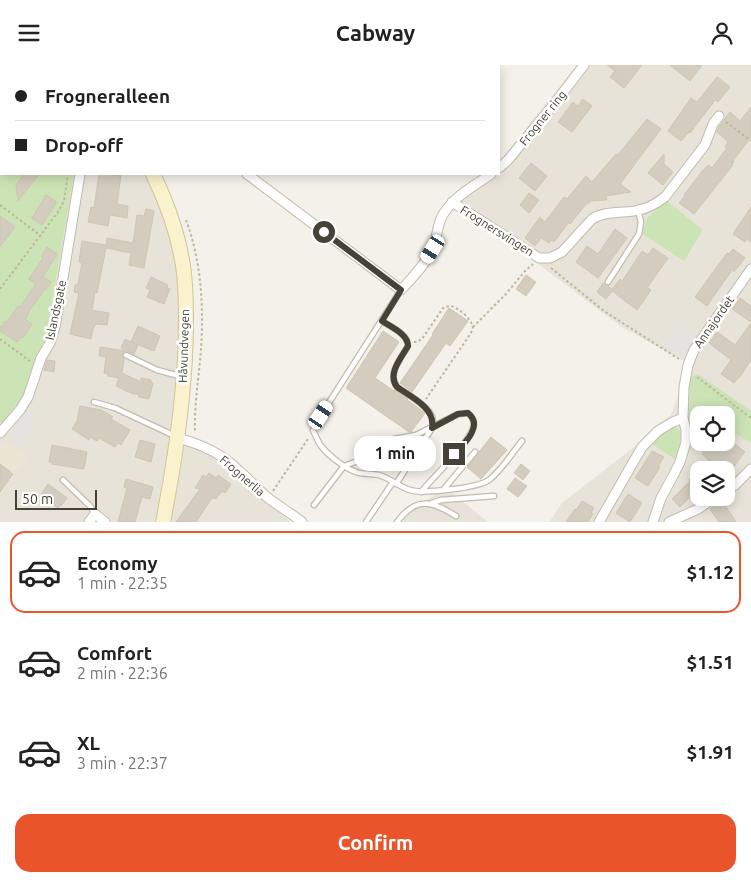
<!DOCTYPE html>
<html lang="en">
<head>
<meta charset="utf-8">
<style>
	body { margin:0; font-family:Ubuntu,sans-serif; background:#f2f2f2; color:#222; height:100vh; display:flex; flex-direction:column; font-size:19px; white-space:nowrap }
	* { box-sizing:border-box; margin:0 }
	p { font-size:16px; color:#767676 }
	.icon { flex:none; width:28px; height:28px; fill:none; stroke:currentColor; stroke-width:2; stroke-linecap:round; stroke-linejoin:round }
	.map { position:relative; height:457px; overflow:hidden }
	.details { display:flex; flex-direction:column; background:#fff; flex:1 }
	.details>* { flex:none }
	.hud { position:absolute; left:0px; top:0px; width:500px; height:110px; box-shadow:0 2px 12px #0003; display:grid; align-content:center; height:110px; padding:0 15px; background:#fff }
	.tools { position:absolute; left:690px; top:341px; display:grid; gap:10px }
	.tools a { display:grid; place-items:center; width:45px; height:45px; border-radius:10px; background:#fff; box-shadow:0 2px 12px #0003; font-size:25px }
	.scale { position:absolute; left:15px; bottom:12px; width:82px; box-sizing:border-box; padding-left:5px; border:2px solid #464238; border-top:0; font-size:14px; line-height:18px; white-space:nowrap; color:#464238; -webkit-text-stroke:4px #fff; paint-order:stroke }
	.end { position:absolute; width:22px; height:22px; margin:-11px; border:6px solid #464238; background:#fff; box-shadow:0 0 0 2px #fff }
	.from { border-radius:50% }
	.bubble { position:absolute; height:35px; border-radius:15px; background:#fff; box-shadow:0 2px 12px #0003; font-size:16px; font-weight:700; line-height:35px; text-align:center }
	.car { position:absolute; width:15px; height:30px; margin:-15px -8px; border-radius:6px; box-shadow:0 0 4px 1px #0007; background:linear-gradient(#fff 24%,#345 0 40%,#fff 0 76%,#345 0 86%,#fff 0) }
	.hud b { display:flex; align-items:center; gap:18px; height:48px; font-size:19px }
	.hud b+b { border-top:1px solid #e0e0e0 }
	.hud i { width:12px; height:12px; background:#222 }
	ul { padding:9px 0 0; list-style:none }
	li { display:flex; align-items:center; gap:15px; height:82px; margin:0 10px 8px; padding:0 5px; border:2px solid transparent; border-radius:15px }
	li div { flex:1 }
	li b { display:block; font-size:19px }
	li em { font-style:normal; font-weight:700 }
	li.on { border-color:#e9542b }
	li>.icon { width:45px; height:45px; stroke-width:1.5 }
	.cta { display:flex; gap:10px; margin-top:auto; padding:10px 15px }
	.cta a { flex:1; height:58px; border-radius:15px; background:#e9542b; color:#fff; font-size:20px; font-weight:700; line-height:58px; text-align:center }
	header { display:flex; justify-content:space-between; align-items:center; height:65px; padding:0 15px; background:#fff; font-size:22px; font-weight:700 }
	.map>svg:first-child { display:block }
</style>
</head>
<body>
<header><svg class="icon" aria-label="menu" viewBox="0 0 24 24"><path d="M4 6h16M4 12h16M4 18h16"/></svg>Cabway<svg class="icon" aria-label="person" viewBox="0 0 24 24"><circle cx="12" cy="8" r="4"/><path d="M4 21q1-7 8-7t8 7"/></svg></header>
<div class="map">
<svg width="751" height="457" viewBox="0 0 751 457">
	<rect width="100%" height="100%" fill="#f3f1e9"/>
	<path fill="#e7e3d8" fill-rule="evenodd" d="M0 0H149L148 1H1V109H149L192 239 182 377 217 385 253 427 291 457H0Z
		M577 0H751V457H549L562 438 638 379 671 350 691 300 620 261 465 143 452 131 460 123 483 109H499V97ZM699 350H726V378H699ZM699 405H726V432H699Z
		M446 423 488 457H404L402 450Z"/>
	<path fill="#ebe6d4" d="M7 379 27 389 25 396 0 430V383L2 380Z"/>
	<path fill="#cce4b5" d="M1 95V109H74L46 273 34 298 24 329 2 359 0 357V96Z
		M667 136 703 165 684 196 642 169 647 153Z
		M698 309 751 346V378L726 363V350H699V355L689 353 690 312Z
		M675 361 680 366V379L675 394 650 378 659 369Z"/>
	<path fill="#e5e3e0" d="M680 256 688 261 687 264 695 269 681 292 665 282Z
		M42 301 41 310 28 369 23 379 10 375 21 343Z"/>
	<path fill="#d4cdbf" stroke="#cec5b3" d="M607 0H642L624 23 610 12 615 6Z
		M670 0H702L690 16Z
		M717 12 730 22 718 37 715 35 690 68 689 67 681 76 668 66 691 33 697 37Z
		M583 34 592 41 572 67 558 57 573 37 578 41Z
		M751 42V72L733 96 734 97 732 99 733 100 694 149 679 138 685 131 684 130 702 106 708 100 712 103 727 83 725 82 728 77 717 67 719 62 730 47 740 56Z
		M647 54 661 64 620 119 631 127 606 131 607 135 590 136 588 139 587 138 570 159 569 157 554 177 551 175 549 178 541 173 535 181 525 173 540 152 545 157 564 132 567 134 586 111 592 117 616 89 618 90Z
		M664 89V99L673 107 663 120 648 108Z
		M531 98 547 111 535 126 519 113Z
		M24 109H39L18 136 16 120Z
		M99 109 121 110 117 139 128 141 127 153 110 150 108 161 88 157 91 142 94 143Z
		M529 128 539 135 529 148 520 140Z
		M46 130 57 137 42 160 32 153Z
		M751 142V177L747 174 745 177 733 169Z
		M146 144 154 146 144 203 129 200 131 188 106 183 97 228 95 227 92 245 109 248 107 260 96 259 93 264 91 274 70 269 79 228 74 227 75 220 78 219 82 198 79 197 82 176 106 180 107 173 133 178 137 150 144 151Z
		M0 151 15 162 0 182Z
		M615 164 627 173 598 213 576 197 587 181 598 189Z
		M47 182 57 189 43 212 51 217 46 225 45 224 28 248H29L25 254 32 259 23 273 21 272 17 277 0 266V263L5 256 7 257 18 241 20 242 36 219 29 214 43 193 41 192Z
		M653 183 668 193 647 223 651 225 637 245 612 226 606 234 597 227 603 218 612 224 620 214 622 216 642 186 648 190Z
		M733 184 745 193 734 207 732 205 707 241 695 232 727 188 729 189Z
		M526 210 536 217 526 231 516 224Z
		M151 212 168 220 167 223 170 224 164 239 147 232 150 225 146 223Z
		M740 233 751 241V257L732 244Z
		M449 243 468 256 450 281 446 278 412 327 400 318 433 270 432 269Z
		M751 258V295L739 313H738L734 318 721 309 731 295 709 278 717 267 735 280Z
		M138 261 160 271 154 286 131 277Z
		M383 266 399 277 375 313 394 326 395 325 408 334 407 335 425 348 411 367H409L346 323Z
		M125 274 138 280 134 289 121 283Z
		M100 282 125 286 122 290 124 294 122 308 141 317V313L151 315V318H153L149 334 139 332 138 329H133L116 321 119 313 108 311V309L104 308 106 292 99 291Z
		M47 295 55 296 54 307 44 305Z
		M80 341 101 345 113 352 111 354 130 365 121 380 118 378 115 382 99 373 97 376 90 372 89 375 72 364 77 356Z
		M491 372 507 385 481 414 467 402Z
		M140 375 155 379 151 397 135 392Z
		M731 376 745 387 729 408 726 405H699V435L693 429 680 442 672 434 690 416 689 415 709 395 702 389 710 378H729Z
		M52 380 87 387 84 404 52 399V397H49Z
		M652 386 664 392 658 401 660 402 648 421 635 413Z
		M383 388 390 394 382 404 375 399Z
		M0 399 13 409 0 427Z
		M521 399 530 406 523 415 514 408Z
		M209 408 216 413 218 410 231 419 225 428 222 426 216 434 214 433H212L196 457H176L200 424 195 423 203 410 206 412Z
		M515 413 527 421 518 432 507 424Z
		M126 414 153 422 150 434 142 432 135 457H118L127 423 124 422Z
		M48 419 67 433 61 441 60 440 58 443 40 431Z
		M628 429 642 438 630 457 616 448Z
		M582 436 594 443 591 448 593 449 588 457H566L575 444 576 445Z
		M721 437 723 440 724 439 736 457H719L710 444Z"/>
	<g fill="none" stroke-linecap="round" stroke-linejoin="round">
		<g stroke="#c1bcaf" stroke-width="7">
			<path id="lane" d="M608 217 639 169 641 157 638 145
				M401 225 321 350 313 365C316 371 318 378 322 382 329 391 346 404 356 407 364 410 372 408 379 410 390 413 399 422 410 425 423 429 478 423 489 415 501 406 512 388 522 376
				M382 256C391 262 408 269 408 281 401 293 387 309 397 322 407 329 427 340 432 351 433 355 433 359 432 363L396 419
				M126 290 157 305 183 312
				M94 337 115 343 175 371
				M63 415 90 441 95 449
				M443 425 475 387
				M432 438 441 435 494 431
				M314 440 344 401 369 392 394 374 416 370 458 349 468 348C471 351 474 354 474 358 475 373 432 413 421 427
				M366 457 393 417
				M397 457C416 431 432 436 456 451"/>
		</g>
		<g stroke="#c1bcaf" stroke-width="11">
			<path id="street" d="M0 6H1
				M499 103 508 95 555 38 584 0
				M247 109 401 225C412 213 425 200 432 185 438 174 436 159 444 148 456 130 474 121 491 109
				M452 137 539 193H550L562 187 592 154C606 145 623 149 639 145 649 143 657 138 665 132L705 80 713 59 719 51
				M0 368 20 345 28 332 41 293 50 278 55 262 80 109
				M178 373C200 379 220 387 236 403 247 412 256 423 267 432 278 441 291 448 302 457
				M726 425 735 420 751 404
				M89 457 95 449 105 457
				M599 457 642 382 658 366 671 358 683 353
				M653 457 661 433 674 409 680 397 686 377V365L683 353 684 322 688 300 694 285 751 204
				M669 457 698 444 715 432"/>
		</g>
		<g stroke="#cfc69c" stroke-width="16">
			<path id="secondary" d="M93 0 94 1
				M153 109C166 136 177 166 182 195 186 215 186 236 186 256 186 324 176 391 163 457"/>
		</g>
		<path stroke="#bfb59f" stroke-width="2" stroke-dasharray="2.5 2.5" stroke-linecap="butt" d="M108 0 109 1
			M726 57 751 76
			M0 102 1 101
			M0 140 41 171
			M186 155C201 195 204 241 201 284 199 311 194 340 195 368
			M551 203 604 246 679 294
			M0 224 58 147 64 136 68 109
			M473 262 506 229 525 206 533 199
			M0 274 30 296
			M414 277H417L422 274 443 243C446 242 448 241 451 241 459 243 471 254 473 262L471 268 426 334
			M697 312 751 353
			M273 426 308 374"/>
		<use href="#lane" stroke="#fff" stroke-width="4.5"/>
		<use href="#street" stroke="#fff" stroke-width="9"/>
		<use href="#secondary" stroke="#faf2cc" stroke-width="14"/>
	</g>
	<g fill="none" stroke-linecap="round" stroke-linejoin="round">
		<path stroke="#464238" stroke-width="6" d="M324 167 401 225 382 256C391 262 408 269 408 281 401 293 387 309 397 322 411 332 436 343 432 363L458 349 468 348C484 361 464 379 454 389"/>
	</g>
	<g text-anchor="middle" stroke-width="5" stroke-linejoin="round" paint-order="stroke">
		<g font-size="12" fill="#464238" stroke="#fff">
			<text transform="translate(543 53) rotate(-51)" y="4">Frogner ring</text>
			<text transform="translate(497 166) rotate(32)" y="4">Frognersvingen</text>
			<text transform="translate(56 245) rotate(-78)" y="4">Islandsgate</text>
			<text transform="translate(714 257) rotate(-55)" y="4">Annajordet</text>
			<text transform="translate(184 281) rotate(-88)" y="4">Håvundvegen</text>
			<text transform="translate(242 411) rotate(41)" y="4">Frognerlia</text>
		</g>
	</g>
</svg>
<div class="tools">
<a><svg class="icon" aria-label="locate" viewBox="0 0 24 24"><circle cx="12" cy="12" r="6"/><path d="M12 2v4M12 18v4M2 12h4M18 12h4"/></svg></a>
<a><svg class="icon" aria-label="layers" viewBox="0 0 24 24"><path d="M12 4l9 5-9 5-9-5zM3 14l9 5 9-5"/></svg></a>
</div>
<div class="scale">50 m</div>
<i class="end from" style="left:324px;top:167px"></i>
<i class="end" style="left:454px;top:389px"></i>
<div class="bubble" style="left:354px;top:371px;width:82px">1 min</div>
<i class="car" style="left:433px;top:184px;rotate:212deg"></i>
<i class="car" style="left:321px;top:350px;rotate:33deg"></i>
<div class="hud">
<b><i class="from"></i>Frogneralleen</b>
<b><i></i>Drop-off</b>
</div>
</div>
<section class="details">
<ul>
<li class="on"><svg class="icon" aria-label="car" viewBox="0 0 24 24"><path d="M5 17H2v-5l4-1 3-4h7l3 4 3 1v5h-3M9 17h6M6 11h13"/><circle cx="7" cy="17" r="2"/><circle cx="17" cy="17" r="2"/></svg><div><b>Economy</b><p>1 min · 22:35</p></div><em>$1.12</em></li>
<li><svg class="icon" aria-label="car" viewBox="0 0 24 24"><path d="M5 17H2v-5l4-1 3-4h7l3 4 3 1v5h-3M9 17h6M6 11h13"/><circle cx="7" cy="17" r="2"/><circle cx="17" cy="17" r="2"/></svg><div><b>Comfort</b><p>2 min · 22:36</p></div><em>$1.51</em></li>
<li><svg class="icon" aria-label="car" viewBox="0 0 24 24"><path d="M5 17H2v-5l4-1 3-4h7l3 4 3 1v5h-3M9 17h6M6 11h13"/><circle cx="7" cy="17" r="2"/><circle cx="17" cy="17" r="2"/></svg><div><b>XL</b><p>3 min · 22:37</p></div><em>$1.91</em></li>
</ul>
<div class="cta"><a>Confirm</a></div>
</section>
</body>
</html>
